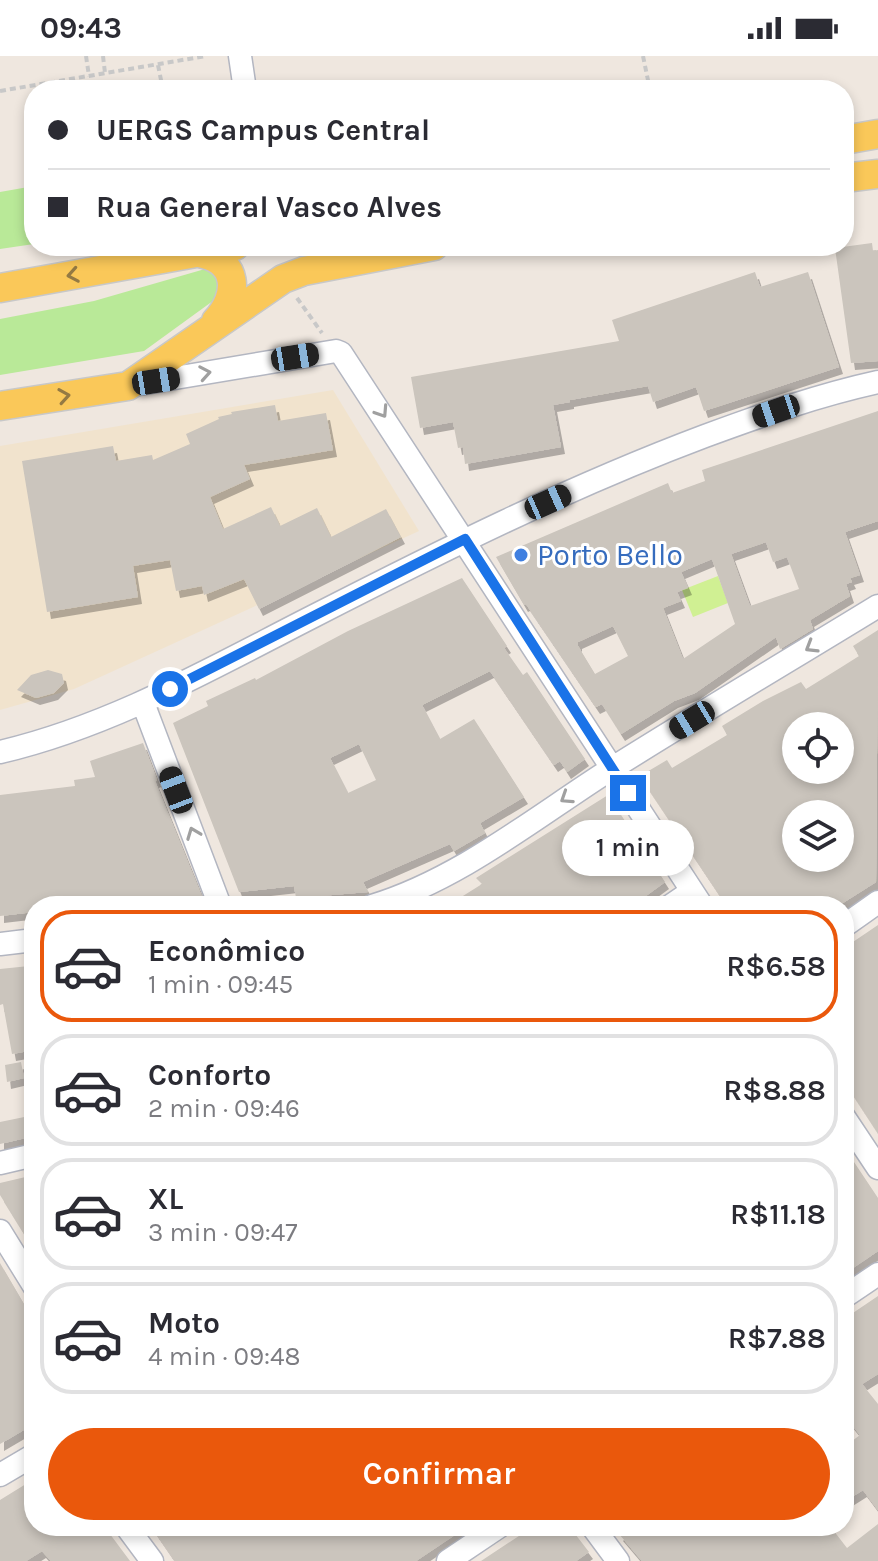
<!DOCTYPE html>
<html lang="pt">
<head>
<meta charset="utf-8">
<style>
	body { margin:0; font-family:Karla,sans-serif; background:#f7f7f7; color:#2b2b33; height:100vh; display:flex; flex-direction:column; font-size:30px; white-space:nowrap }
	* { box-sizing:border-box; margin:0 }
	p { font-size:26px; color:#7c7c81 }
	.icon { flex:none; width:44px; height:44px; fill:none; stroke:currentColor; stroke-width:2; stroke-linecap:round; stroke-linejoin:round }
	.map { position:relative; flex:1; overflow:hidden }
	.sheet { position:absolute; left:24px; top:840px; width:830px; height:640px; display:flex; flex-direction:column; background:#fff; border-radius:32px; box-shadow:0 4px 12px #0003 }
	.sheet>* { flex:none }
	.hud { position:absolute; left:24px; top:24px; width:830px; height:176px; border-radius:32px; box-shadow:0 4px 12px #0003; display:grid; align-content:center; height:176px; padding:0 24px; background:#fff }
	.tools { position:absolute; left:782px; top:656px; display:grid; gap:16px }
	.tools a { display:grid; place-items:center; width:72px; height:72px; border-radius:50%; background:#fff; box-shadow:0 4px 12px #0003; font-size:40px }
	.end { position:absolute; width:36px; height:36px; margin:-18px; border:10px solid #1a73e8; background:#fff; box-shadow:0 0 0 4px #fff }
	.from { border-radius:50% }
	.bubble { position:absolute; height:56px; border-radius:28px; background:#fff; box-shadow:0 4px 12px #0003; font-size:26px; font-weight:600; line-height:56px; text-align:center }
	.car { position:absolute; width:24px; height:48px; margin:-24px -12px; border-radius:10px; box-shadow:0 0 6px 2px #0007; background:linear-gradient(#222 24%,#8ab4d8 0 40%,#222 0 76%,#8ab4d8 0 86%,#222 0) }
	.hud b { display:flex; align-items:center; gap:28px; height:76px; font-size:30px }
	.hud b+b { border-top:2px solid #e1e1e2 }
	.hud i { width:20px; height:20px; background:#2b2b33 }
	ul { padding:14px 0 0; list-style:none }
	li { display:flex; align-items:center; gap:24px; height:112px; margin:0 16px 12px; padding:0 8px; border:4px solid #e1e1e2; border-radius:32px }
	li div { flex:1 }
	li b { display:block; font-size:30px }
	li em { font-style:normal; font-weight:600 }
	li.active { border-color:#ea580c }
	li>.icon { width:72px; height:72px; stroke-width:1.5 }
	.button { display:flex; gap:16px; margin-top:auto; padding:16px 24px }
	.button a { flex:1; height:92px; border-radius:48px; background:#ea580c; color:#fff; font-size:32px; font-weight:600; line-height:92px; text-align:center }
	.status { display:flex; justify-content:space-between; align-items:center; height:56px; padding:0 40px; background:#fff; direction:ltr }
	.status svg { height:22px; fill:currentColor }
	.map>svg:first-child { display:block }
</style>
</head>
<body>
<div class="status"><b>09:43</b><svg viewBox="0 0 49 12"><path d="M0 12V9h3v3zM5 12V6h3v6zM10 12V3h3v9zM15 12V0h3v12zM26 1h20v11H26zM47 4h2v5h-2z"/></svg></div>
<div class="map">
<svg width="878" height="1505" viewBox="0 0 878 1505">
	<defs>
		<filter id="shadow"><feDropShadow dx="4" dy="7" stdDeviation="0" flood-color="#0004"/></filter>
	</defs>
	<rect width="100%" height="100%" fill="#efe7df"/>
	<path fill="#f1e3cd" d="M333 334 419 475 74 633 0 654V390Z"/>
	<path fill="#b9e998" d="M34 130V188L0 193V136Z
		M205 213C219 219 220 229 217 242L144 295 0 319V263L94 245Z"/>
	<path fill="#d0f093" d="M718 520 728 547 693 561 682 534Z"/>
	<path fill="#cbc5bd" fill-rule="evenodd" filter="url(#shadow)" d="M872 187 873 195 878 194V305L851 307 835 192Z
		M755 216 760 231 808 216 839 311 704 355 696 331 653 346 648 330 570 344V346L553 349 561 391 465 408 463 391 458 392 453 366 420 372 411 321 619 285 612 264Z
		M275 349 278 365 326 357 333 394 244 409 250 423 210 441 223 473 271 451 280 470 317 452 331 481 386 453 401 481 259 553 244 523 204 539 202 530 176 535 170 504 133 510 138 541 47 556 22 405 113 390 116 405 152 399 153 404 190 388 186 378 219 363 218 361 232 358 231 356Z
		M878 355V465L845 476 860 519 850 522 852 526 846 528 850 540 810 564 813 573 780 593 776 581 695 637 674 645 621 678 602 648 596 651 526 548 524 549 496 501 668 427 672 437 705 425 702 414ZM766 486 773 506 787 501 799 533 750 550 731 498ZM712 503 735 568 683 603 663 552 681 545 677 536 688 532 681 516ZM613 570 628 600 595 618 578 590V586Z
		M462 522 507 590 504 592 523 619 527 616 585 703 567 716 560 705 554 709 490 615 422 649 440 683 474 663 524 741 480 767 485 777 454 795 450 788 363 826 368 836 296 842 294 830 239 836 173 667 208 650 206 645 255 622 256 624 348 575ZM359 688 376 724 348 737 330 702Z
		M878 574 876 826 838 850H727L640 720 667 704 672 712 727 679 722 670 763 645 801 626 806 633 840 612 859 600 853 590ZM796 670H840V714H796ZM796 758H840V802H796Z
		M48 614 62 618 64 627 54 637 36 642 17 634 31 619Z
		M143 687 157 724 155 725 202 841 102 850H34V856L0 860V739L75 730 74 724 95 721 90 705Z
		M608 739 665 826 632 850H517L507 839 495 850H447L482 828 476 822Z
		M878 869V1077L844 1025V952L852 947 844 935V903L852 897 847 890Z
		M29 910 34 939V994L12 998 3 948 0 949V913Z
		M21 1006 24 1022 7 1026 5 1009Z
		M34 1059V1080L0 1088V1066Z
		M844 1091 878 1142V1195L844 1218Z
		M34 1119V1194L0 1139V1127Z
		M0 1207 34 1265V1368L0 1388Z
		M878 1240V1318L862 1328 878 1348V1454L863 1434 844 1446V1402L854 1396 848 1388 860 1379 844 1359V1263Z
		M34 1423V1470H104L130 1505H51L42 1495 26 1505H0V1444Z
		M878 1468V1505H642L619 1478 622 1475 619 1470H830L847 1492Z
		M151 1470H468L416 1505H175Z
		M534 1470H569L589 1496 576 1505H481Z"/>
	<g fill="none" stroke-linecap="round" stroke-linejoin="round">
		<g stroke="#b3b6c1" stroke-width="25">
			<path id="minor" d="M240 0 245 34
				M133 329 336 295 341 297 702 850
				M143 647 220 850
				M0 696C111 670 210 613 310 562 439 496 569 431 705 380 762 359 819 339 878 326
				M372 850C458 824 533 763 608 715 697 659 788 605 878 550
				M670 850 692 835
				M844 870 878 846
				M0 888 34 884
				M844 1061 878 1112
				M0 1107 34 1099
				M0 1175 34 1230
				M844 1241 878 1218
				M0 1419 34 1399
				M126 1470 152 1505
				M592 1470 618 1505
				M448 1505 500 1470"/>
		</g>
		<g stroke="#c8c8c8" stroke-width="31">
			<path id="major" d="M844 84 878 78
				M844 122 878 118
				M199 197C239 204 240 239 216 265
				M0 232 235 190
				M0 350 128 330 283 223 304 215 434 190"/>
		</g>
		<path stroke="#c8c8c8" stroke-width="4" stroke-dasharray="6 4" stroke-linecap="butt" d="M86 0 89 20
			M103 0 105 17
			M643 0 650 34
			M158 9 163 34
			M0 35 206 0
			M297 242 322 277"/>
		<use href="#minor" stroke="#fff" stroke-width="22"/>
		<use href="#major" stroke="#fac859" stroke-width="28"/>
	</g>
	<defs><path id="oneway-chevron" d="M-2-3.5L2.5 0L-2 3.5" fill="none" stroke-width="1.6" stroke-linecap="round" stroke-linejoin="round" transform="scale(2)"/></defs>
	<g stroke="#947a43">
		<use href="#oneway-chevron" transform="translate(73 219) rotate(170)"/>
		<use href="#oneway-chevron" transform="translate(64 340) rotate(-9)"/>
	</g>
	<g stroke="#a0a0a0">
		<use href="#oneway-chevron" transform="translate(205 317) rotate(-10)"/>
		<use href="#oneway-chevron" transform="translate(382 356) rotate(57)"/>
		<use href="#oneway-chevron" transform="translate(811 591) rotate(149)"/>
		<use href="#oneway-chevron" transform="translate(566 742) rotate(147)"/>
		<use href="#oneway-chevron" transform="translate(193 777) rotate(-111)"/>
	</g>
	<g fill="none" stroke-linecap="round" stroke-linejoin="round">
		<path stroke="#1a73e8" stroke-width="10" d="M170 633 465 483 628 737"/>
	</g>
	<circle fill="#3f7fe0" stroke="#fff" stroke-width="3" cx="521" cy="499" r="8"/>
	<g text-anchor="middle" stroke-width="6" stroke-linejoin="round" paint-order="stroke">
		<g font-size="30" fill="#366cbe" stroke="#fff" text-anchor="start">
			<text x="537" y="509">Porto Bello</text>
		</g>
	</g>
</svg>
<div class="tools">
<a><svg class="icon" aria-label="locate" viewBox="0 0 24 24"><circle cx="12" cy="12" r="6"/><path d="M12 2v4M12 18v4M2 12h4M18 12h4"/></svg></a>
<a><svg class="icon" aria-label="layers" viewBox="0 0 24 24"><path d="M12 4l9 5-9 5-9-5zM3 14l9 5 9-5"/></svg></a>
</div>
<i class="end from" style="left:170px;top:633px"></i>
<i class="end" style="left:628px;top:737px"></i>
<div class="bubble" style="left:562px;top:764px;width:132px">1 min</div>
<i class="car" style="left:295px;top:301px;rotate:81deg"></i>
<i class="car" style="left:156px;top:325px;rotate:81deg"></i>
<i class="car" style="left:776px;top:355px;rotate:251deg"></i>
<i class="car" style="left:548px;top:446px;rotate:66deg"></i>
<i class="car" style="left:692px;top:664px;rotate:239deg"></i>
<i class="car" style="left:176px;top:734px;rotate:339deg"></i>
<div class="hud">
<b><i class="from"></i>UERGS Campus Central</b>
<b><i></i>Rua General Vasco Alves</b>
</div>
<section class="sheet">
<ul>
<li class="active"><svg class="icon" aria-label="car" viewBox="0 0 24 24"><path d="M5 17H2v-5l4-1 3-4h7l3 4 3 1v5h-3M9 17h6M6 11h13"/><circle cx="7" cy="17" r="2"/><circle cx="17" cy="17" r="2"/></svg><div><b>Econômico</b><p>1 min · 09:45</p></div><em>R$6.58</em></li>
<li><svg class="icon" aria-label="car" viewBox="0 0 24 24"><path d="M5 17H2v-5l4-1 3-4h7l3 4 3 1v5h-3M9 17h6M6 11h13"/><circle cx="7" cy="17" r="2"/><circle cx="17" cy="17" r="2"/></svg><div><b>Conforto</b><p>2 min · 09:46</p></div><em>R$8.88</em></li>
<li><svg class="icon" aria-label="car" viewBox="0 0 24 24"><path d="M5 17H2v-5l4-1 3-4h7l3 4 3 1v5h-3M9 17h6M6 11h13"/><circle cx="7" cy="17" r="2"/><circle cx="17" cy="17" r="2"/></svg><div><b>XL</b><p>3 min · 09:47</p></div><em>R$11.18</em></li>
<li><svg class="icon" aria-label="car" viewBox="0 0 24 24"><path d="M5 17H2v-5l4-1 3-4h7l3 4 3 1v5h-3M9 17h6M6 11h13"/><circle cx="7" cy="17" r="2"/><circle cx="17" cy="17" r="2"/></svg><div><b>Moto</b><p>4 min · 09:48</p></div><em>R$7.88</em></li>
</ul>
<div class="button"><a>Confirmar</a></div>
</section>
</div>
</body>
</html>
